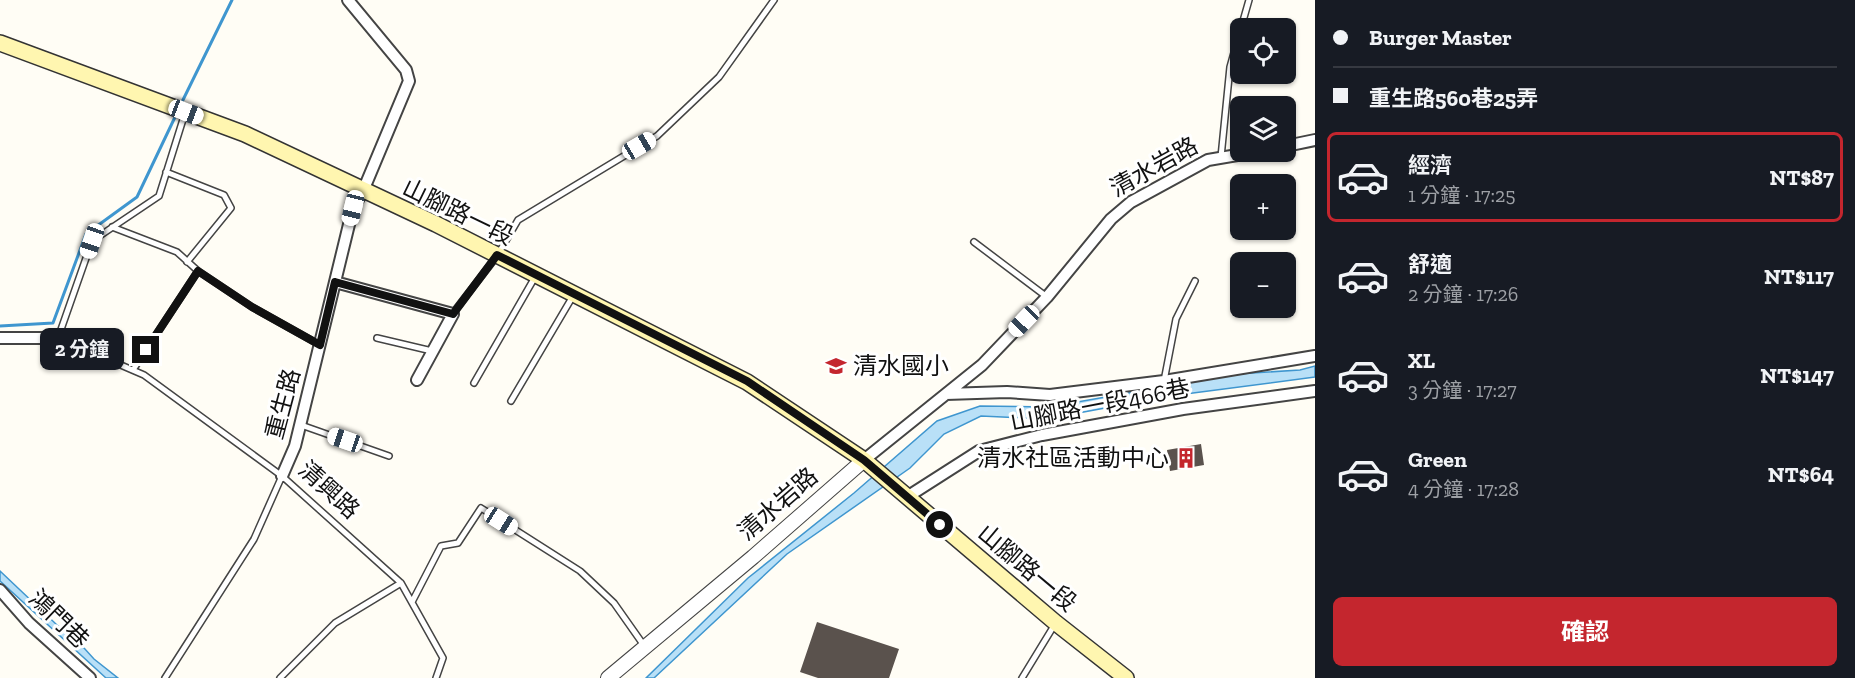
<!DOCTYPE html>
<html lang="zh-TW">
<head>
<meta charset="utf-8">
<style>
	body { margin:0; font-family:"Zilla Slab","Noto Sans TC",serif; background:#20242c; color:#f1f3f6; height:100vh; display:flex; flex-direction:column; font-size:22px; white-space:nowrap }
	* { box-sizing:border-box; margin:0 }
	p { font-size:20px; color:#9ea1a6 }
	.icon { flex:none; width:33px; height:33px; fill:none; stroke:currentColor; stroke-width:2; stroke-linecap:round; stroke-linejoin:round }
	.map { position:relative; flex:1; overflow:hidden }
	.drawer { display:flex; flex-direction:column; background:#171b24; width:540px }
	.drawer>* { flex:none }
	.banner { display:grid; align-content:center; height:132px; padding:0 18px; background:#171b24 }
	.tools { position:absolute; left:1230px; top:18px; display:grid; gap:12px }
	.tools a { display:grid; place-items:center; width:66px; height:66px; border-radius:9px; background:#171b24; box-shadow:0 2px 4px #0004; font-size:30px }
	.end { position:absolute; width:27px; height:27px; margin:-14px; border:8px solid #111; background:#fff; box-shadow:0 0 0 3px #fff }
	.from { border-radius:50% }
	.bubble { position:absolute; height:42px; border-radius:9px; background:#171b24; box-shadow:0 2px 4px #0004; font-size:20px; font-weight:700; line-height:42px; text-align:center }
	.car { position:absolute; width:18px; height:36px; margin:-18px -9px; border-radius:8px; box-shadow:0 0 4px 2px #0007; background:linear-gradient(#fff 24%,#345 0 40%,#fff 0 76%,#345 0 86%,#fff 0) }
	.banner b { display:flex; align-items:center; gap:21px; height:57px; font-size:22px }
	.banner b+b { border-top:2px solid #363941 }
	.banner i { width:15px; height:15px; background:#f1f3f6 }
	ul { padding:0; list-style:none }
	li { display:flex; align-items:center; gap:18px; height:90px; margin:0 12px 9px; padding:0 6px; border:3px solid transparent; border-radius:9px }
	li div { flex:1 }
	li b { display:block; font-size:22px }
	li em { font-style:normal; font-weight:700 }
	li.selected { border-color:#c4262e }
	li>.icon { width:54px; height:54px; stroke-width:1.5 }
	.action { display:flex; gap:12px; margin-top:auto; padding:12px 18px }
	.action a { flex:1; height:69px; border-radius:9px; background:#c4262e; color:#fff; font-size:24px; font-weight:700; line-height:69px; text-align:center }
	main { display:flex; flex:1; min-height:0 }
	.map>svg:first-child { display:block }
</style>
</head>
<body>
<main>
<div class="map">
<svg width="1315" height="678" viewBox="0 0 1315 678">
	<rect width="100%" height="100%" fill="#fffdf5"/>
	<path fill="#b9e0f7" stroke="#3f96cf" stroke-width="1.5" d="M1315 366V377L1170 396 1046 419 981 416 944 434 910 468 787 554 654 678H646L748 578 854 493 937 421 980 406 1049 407 1236 374 1300 370Z
		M0 571 57 625 75 638 94 659 118 678H106L0 581Z"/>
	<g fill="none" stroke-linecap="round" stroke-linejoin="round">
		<path stroke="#3f96cf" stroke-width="3" d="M180 106 232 0
			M0 326 53 323 86 234 137 197 176 115"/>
	</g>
	<path fill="#5a524d" d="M1201 444 1204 465 1170 471 1167 450Z
		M817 622 899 649 889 678H818L800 672Z"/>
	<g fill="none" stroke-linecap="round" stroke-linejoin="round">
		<g stroke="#444" stroke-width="8">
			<path id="service" d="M1241 28 1249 0
				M185 113 159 196 92 241 58 338 144 375 282 476 401 583 443 658 436 678
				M1221 157 1230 67 1240 31
				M166 172 224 195 231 208 187 262
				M112 227 177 252 198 271 252 307 320 345
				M974 242 1047 297
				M453 313 497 256 518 220 657 136 719 77 774 0
				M377 338 432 351
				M133 370 198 271
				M1164 381 1176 319 1195 281
				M474 383 535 277
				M511 401 573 296
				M301 425 389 456
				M412 602 441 546 458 543 481 508 580 571 614 603 645 647
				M165 678 254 539 282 476
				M280 678 335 623 401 583
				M1022 678 1055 624"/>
		</g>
		<g stroke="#444" stroke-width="14">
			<path id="minor" d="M1286 146 1315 140
				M335 282 453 314 417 380
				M0 338H58
				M946 394 1007 392 1050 395 1164 381 1315 356
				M864 460 982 365 1047 297 1111 219 1131 202 1208 160 1255 152
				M282 476 295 446 353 208 363 191 409 81 406 70 348 0
				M907 497 979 451 1042 435 1183 409 1315 391
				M0 590 29 623 90 678"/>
		</g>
		<g stroke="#444" stroke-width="16">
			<path id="tertiary" d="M608 678 753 557 864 460"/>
		</g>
		<g stroke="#333" stroke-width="18">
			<path id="secondary" d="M0 43 245 134 436 224 747 382 864 460 1056 623 1126 678"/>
		</g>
		<use href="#service" stroke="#fff" stroke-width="5"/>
		<use href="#minor" stroke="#fff" stroke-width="10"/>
		<use href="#tertiary" stroke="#fff" stroke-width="14"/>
		<use href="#secondary" stroke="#fff6b0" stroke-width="15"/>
	</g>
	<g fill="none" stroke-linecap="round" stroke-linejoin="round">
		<path stroke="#111" stroke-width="8" d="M146 350 198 271 252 307 320 345 335 282 453 314 497 255 747 381 864 460 940 525"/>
	</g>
	<defs>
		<g id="school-bare" transform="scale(1.62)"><path d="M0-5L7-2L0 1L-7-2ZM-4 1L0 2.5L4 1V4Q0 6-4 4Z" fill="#c4262e" stroke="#fff" stroke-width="2.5" paint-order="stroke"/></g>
		<g id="building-bare" transform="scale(1.62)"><path d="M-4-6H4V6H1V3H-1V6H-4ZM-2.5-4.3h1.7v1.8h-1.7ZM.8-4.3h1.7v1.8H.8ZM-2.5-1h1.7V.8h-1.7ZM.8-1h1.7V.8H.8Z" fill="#c4262e" stroke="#fff" stroke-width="2.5" paint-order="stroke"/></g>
	</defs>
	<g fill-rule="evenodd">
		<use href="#school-bare" x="836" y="366"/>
		<use href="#building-bare" x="1186" y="458"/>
	</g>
	<g text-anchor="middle" stroke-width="6" stroke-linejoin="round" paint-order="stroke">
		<g font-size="24" fill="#111" stroke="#fff">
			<text transform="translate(1154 167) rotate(-29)" y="8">清水岩路</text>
			<text transform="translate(458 212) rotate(26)" y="8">山腳路一段</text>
			<text transform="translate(283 404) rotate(-75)" y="8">重生路</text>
			<text transform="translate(1100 405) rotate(-11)" y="8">山腳路一段466巷</text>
			<text transform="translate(329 490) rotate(42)" y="8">清興路</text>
			<text transform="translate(778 504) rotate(-41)" y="8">清水岩路</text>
			<text transform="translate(1027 568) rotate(40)" y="8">山腳路一段</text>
			<text transform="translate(59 619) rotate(44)" y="8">鴻門巷</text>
		</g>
		<g font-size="24" fill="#111" stroke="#fff" text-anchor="start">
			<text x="853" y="374">清水國小</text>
			<text x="1169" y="466" text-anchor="end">清水社區活動中心</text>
		</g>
	</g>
</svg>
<div class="tools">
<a><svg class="icon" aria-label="locate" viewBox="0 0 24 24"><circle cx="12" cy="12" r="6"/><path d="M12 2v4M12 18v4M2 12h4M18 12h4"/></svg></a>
<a><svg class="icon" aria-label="layers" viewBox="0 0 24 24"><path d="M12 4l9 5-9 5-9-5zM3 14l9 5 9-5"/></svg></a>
<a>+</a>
<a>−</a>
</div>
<i class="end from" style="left:940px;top:525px"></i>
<i class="end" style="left:146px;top:350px"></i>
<div class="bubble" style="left:40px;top:328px;width:84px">2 分鐘</div>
<i class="car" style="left:186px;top:112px;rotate:111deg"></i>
<i class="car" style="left:639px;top:146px;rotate:60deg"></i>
<i class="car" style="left:353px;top:208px;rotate:194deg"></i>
<i class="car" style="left:92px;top:241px;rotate:199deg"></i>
<i class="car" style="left:1024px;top:321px;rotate:224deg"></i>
<i class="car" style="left:345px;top:440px;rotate:289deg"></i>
<i class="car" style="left:501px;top:521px;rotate:122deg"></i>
</div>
<section class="drawer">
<div class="banner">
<b><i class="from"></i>Burger Master</b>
<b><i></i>重生路560巷25弄</b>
</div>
<ul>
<li class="selected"><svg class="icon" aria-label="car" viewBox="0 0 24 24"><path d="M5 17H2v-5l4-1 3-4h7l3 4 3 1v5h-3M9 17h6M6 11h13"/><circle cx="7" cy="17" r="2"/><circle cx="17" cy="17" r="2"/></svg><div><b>經濟</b><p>1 分鐘 · 17:25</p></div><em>NT$87</em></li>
<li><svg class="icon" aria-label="car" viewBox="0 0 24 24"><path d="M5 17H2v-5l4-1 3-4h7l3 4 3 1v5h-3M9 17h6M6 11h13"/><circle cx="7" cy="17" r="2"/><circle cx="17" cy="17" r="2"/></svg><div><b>舒適</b><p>2 分鐘 · 17:26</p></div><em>NT$117</em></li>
<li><svg class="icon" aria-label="car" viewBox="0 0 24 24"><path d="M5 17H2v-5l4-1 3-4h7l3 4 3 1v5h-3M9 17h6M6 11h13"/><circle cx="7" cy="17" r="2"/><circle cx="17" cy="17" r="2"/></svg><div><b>XL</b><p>3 分鐘 · 17:27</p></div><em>NT$147</em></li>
<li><svg class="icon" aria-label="car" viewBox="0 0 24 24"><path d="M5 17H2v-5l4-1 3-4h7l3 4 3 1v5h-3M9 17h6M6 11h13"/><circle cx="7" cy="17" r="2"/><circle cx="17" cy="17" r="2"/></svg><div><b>Green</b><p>4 分鐘 · 17:28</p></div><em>NT$64</em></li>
</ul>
<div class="action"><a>確認</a></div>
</section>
</main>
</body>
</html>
